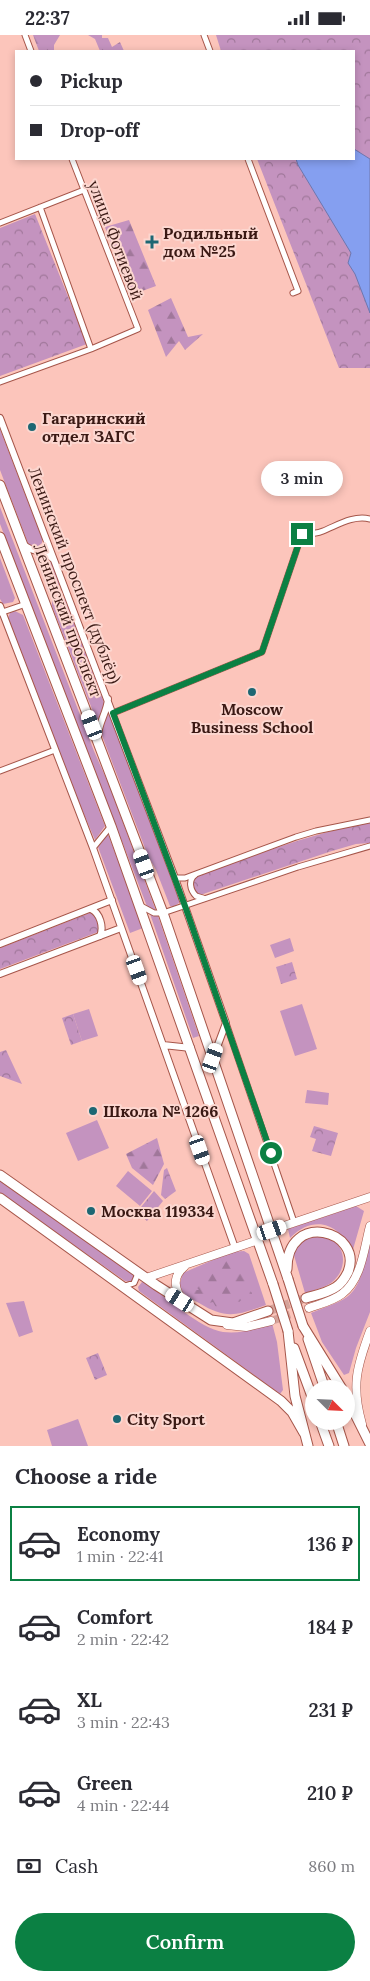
<!DOCTYPE html>
<html lang="en">
<head>
<meta charset="utf-8">
<style>
	body { margin:0; font-family:Lora,serif; background:#f7f7f7; color:#2b2b33; height:100vh; display:flex; flex-direction:column; font-size:19px; white-space:nowrap }
	* { box-sizing:border-box; margin:0 }
	p { font-size:16px; color:#7c7c81 }
	.icon { flex:none; width:28px; height:28px; fill:none; stroke:currentColor; stroke-width:2; stroke-linecap:round; stroke-linejoin:round }
	.map { position:relative; height:1411px; overflow:hidden }
	.drawer { display:flex; flex-direction:column; background:#fff; flex:1 }
	.drawer>* { flex:none }
	.guide { position:absolute; left:15px; top:15px; width:340px; height:110px; border-radius:0px; box-shadow:0 2px 8px #0003; display:grid; align-content:center; height:110px; padding:0 15px; background:#fff }
	.needle { width:32px; rotate:114deg }
	.tools { position:absolute; left:305px; top:1345px; display:grid; gap:10px }
	.tools a { display:grid; place-items:center; width:50px; height:50px; border-radius:50%; background:#fff; box-shadow:0 2px 8px #0003; font-size:25px }
	.end { position:absolute; width:22px; height:22px; margin:-11px; border:6px solid #0b8043; background:#fff; box-shadow:0 0 0 2px #fff }
	.from { border-radius:50% }
	.bubble { position:absolute; height:35px; border-radius:18px; background:#fff; box-shadow:0 2px 8px #0003; font-size:16px; font-weight:600; line-height:35px; text-align:center }
	.car { position:absolute; width:15px; height:30px; margin:-15px -8px; border-radius:6px; box-shadow:0 0 4px 1px #0007; background:linear-gradient(#fff 24%,#345 0 40%,#fff 0 76%,#345 0 86%,#fff 0) }
	.guide b { display:flex; align-items:center; gap:18px; height:48px; font-size:19px }
	.guide b+b { border-top:1px solid #e1e1e2 }
	.guide i { width:12px; height:12px; background:#2b2b33 }
	ul { padding:0; list-style:none }
	li { display:flex; align-items:center; gap:15px; height:75px; margin:0 10px 8px; padding:0 5px; border:2px solid transparent; border-radius:0px }
	li div { flex:1 }
	li b { display:block; font-size:19px }
	li em { font-style:normal; font-weight:600 }
	li.current { border-color:#0b8043 }
	li>.icon { width:45px; height:45px; stroke-width:1.5 }
	h2 { padding:0 15px; font-size:22px; line-height:60px }
	.pay { display:flex; align-items:center; gap:12px; height:55px; padding:0 15px; font-size:19px }
	.pay p { margin-inline-start:auto }
	.action { display:flex; gap:10px; margin-top:auto; padding:10px 15px }
	.action a { flex:1; height:58px; border-radius:30px; background:#0b8043; color:#fff; font-size:20px; font-weight:600; line-height:58px; text-align:center }
	.status { display:flex; justify-content:space-between; align-items:center; height:35px; padding:0 25px; background:#fff; direction:ltr }
	.status svg { height:14px; fill:currentColor }
	.map>svg:first-child { display:block }
</style>
</head>
<body>
<div class="status"><b>22:37</b><svg viewBox="0 0 49 12"><path d="M0 12V9h3v3zM5 12V6h3v6zM10 12V3h3v9zM15 12V0h3v12zM26 1h20v11H26zM47 4h2v5h-2z"/></svg></div>
<div class="map">
<svg width="370" height="1411" viewBox="0 0 370 1411">
	<defs>
		<pattern id="forest-firs" width="22" height="20" patternUnits="userSpaceOnUse" patternTransform="scale(1.25)"><rect width="22" height="20" fill="#c493bf"/><path d="M5 1l3.5 6h-7zM16 11l3.5 6h-7z" fill="#a0779a"/></pattern>
		<pattern id="park-crowns" width="20" height="18" patternUnits="userSpaceOnUse" patternTransform="scale(1.25)"><rect width="20" height="18" fill="#c493bf"/><path d="M2 6a3 3 0 1 1 6 0M12 15a3 3 0 1 1 6 0" fill="none" stroke="#a0779a"/></pattern>
	</defs>
	<rect width="100%" height="100%" fill="#fcc5bb"/>
	<path fill="#c493bf" d="M0 394 42 503V508L36 513 29 511 0 435Z
		M0 472 94 716 109 750 156 876 148 874 0 489Z
		M35 520 51 523 60 548 58 555 49 558Z
		M0 523 15 563 13 567 3 569 0 564Z
		M58 561 65 564 105 670 97 687 52 571V566Z
		M15 576 23 580 105 791 95 805 69 744 8 583 10 578Z
		M110 678 179 863V868L173 872 170 871 156 835 148 821 101 698 103 687Z
		M108 799 143 893 130 898 98 812Z
		M150 879 158 881 199 1001 193 1003Z
		M290 903 294 916 275 923 270 910Z
		M302 969 317 1014 295 1021 280 976Z
		M89 974 98 1001 82 1006 73 979Z
		M307 1055 329 1058 328 1070 305 1068Z
		M97 1085 109 1113 78 1126 66 1098Z
		M128 1136 152 1156 140 1171 116 1151Z
		M0 1144 134 1239 133 1245 130 1247 125 1246 0 1158Z
		M356 1171 364 1176 352 1218C340 1188 314 1179 290 1203L288 1194Z
		M320 1200C323 1201 328 1202 331 1204 348 1214 346 1237 331 1248 324 1253 314 1255 305 1258L293 1217 303 1205Z
		M370 1204V1277L356 1313 349 1338 344 1340 322 1307 311 1278C322 1273 337 1269 347 1262 363 1250 365 1223 370 1204Z
		M244 1216 249 1219 266 1270C237 1280 227 1285 199 1268 190 1263 183 1260 179 1251L183 1238 231 1217Z
		M142 1247H145C164 1261 201 1294 223 1297 241 1299 256 1294 272 1288L277 1307 283 1355 280 1359 139 1256 138 1252Z
		M24 1266 33 1297 19 1302 6 1268Z
		M78 1384 88 1411H52L47 1395Z"/>
	<path fill="url(#forest-firs)" d="M33 0H60L54 10V16H39Z
		M88 0H102V3H108L112 12 120 7 124 16H100L95 4Z
		M129 185 156 251 131 260 105 192Z
		M171 263 188 302 203 299 185 315 179 306 166 322 148 275Z
		M157 1103 164 1129 153 1150 132 1133 126 1119Z
		M230 1221 248 1231 244 1250 252 1258V1265L244 1263 239 1267 227 1264 229 1269 217 1274 213 1267 205 1269 187 1260 185 1255H199L195 1251 200 1236 213 1238 215 1225Z"/>
	<path fill="url(#park-crowns)" d="M216 0H370V333H339L257 124H354V16H221Z
		M35 179 87 309 0 341V193Z
		M370 788V808L356 809 332 816 200 860 196 859 192 848 194 842C252 822 309 798 370 788Z
		M92 877 96 880 100 894 98 897 0 934V913Z
		M292 927 297 944 281 949 276 932Z
		M73 979 82 1006 71 1010 62 983Z
		M6 1015 22 1049 0 1041V1017Z
		M314 1091 338 1098 331 1121 312 1116 316 1104 310 1102Z
		M167 1133 176 1156 165 1164 161 1160 164 1135Z
		M154 1156 163 1166 147 1186 137 1177Z
		M98 1318 107 1340 95 1345 86 1323Z"/>
	<path fill="#859ff0" stroke="#6e77ae" d="M354 114 370 124V278L355 239 348 228 351 218 298 130 296 124H354Z"/>
	<g fill="none" stroke-linecap="round" stroke-linejoin="round">
		<path stroke="#d5a39a" stroke-width="8" stroke-dasharray="8 4" stroke-linecap="butt" d="M271 1286 309 1273"/>
		<path stroke="#d5a39a" stroke-width="9" stroke-dasharray="9 4.5" stroke-linecap="butt" d="M268 1276 306 1263"/>
		<g stroke="#a6564a" stroke-width="7">
			<path id="minor" d="M25 0 31 16
				M204 0 210 16
				M248 124 298 256 293 258
				M40 172 91 314
				M0 188 84 155
				M0 347 91 314 138 294 72 124
				M0 578 26 569
				M113 678 262 617 302 499C309 499 316 499 323 496 338 490 353 480 370 484
				M0 736 55 715
				M93 813 111 791
				M195 840C188 845 190 855 196 861L203 863
				M175 843H185L296 802 316 796 370 785
				M141 871 154 878H163L298 832 370 811
				M226 988 294 1187
				M125 1251 134 1248 137 1241 136 1236"/>
		</g>
		<g stroke="#a6564a" stroke-width="8">
			<path id="tertiary" d="M0 383 175 843 226 988 213 1023
				M24 510C33 518 45 515 54 525
				M0 571 93 813 235 1213
				M98 702C98 688 107 678 108 664
				M91 874C100 878 104 892 100 901
				M0 909 112 865
				M0 939 121 893
				M163 1010 191 1013"/>
		</g>
		<g stroke="#a6564a" stroke-width="9">
			<path id="secondary" d="M272 1195 370 1162
				M184 1232C172 1242 174 1255 184 1266
				M146 1243 258 1205
				M309 1273C320 1269 333 1266 342 1259 362 1244 364 1213 370 1191
				M227 1290 246 1292 271 1286
				M362 1389C351 1351 357 1331 370 1296"/>
		</g>
		<g stroke="#a6564a" stroke-width="11">
			<path id="primary" d="M0 450 163 878 288 1244
				M0 502 111 791 273 1249
				M0 1140 156 1250 211 1285 233 1288 268 1276
				M0 1163 281 1366 292 1377 304 1398
				M287 1234C287 1175 364 1195 348 1237 345 1243 341 1249 336 1252 327 1258 316 1260 306 1263
				M303 1291 342 1354
				M288 1296 295 1361 308 1411
				M308 1304 325 1354
				M294 1313 314 1367
				M346 1361 370 1409
				M320 1386 329 1411
				M336 1386 344 1411"/>
		</g>
		<use href="#minor" stroke="#fff" stroke-width="5"/>
		<use href="#tertiary" stroke="#fff" stroke-width="6"/>
		<use href="#secondary" stroke="#fff" stroke-width="8"/>
		<use href="#primary" stroke="#fff" stroke-width="9"/>
		<g stroke="#a6564a" stroke-width="11" stroke-linecap="butt">
			<path id="primary-bridge" d="M288 1244 303 1291
				M273 1249 288 1296"/>
		</g>
		<use href="#primary-bridge" stroke="#fff" stroke-width="9"/>
	</g>
	<g fill="none" stroke-linecap="round" stroke-linejoin="round">
		<path stroke="#0b8043" stroke-width="6" d="M271 1118 185 871 113 678 262 617 302 499"/>
	</g>
	<g fill="#1d6773" stroke="#fcd7d0" stroke-width="2">
		<path d="M149.5 199.5h5v5h5v5h-5v5h-5v-5h-5v-5h5z"/>
		<circle cx="32" cy="392" r="5"/>
		<circle cx="252" cy="657" r="5"/>
		<circle cx="93" cy="1076" r="5"/>
		<circle cx="91" cy="1176" r="5"/>
		<circle cx="117" cy="1384" r="5"/>
	</g>
	<g text-anchor="middle" stroke-width="4" stroke-linejoin="round" paint-order="stroke">
		<g font-size="16" font-weight="bold" fill="#3a1914" stroke="#fcd7d0" text-anchor="start">
			<text x="163" y="204">Родильный<tspan x="163" dy="18">дом №25</tspan></text>
			<text x="42" y="389">Гагаринский<tspan x="42" dy="18">отдел ЗАГС</tspan></text>
			<text x="252" y="680" text-anchor="middle">Moscow<tspan x="252" dy="18">Business School</tspan></text>
			<text x="103" y="1082">Школа № 1266</text>
			<text x="101" y="1182">Москва 119334</text>
			<text x="127" y="1390">City Sport</text>
		</g>
		<g font-size="16" fill="#3a1914" stroke="#fcd7d0">
			<text transform="translate(116 205) rotate(69)" y="6">улица Фотиевой</text>
			<text transform="translate(75 540) rotate(69)" y="6">Ленинский проспект (дублёр)</text>
			<text transform="translate(68 585) rotate(69)" y="6">Ленинский проспект</text>
		</g>
	</g>
</svg>
<div class="tools">
<a><svg class="needle" viewBox="-14 -14 28 28"><path d="M0-13l5 13h-10z" fill="#e53935"/><path d="M0 13l5-13h-10z" fill="#7c7c81"/></svg></a>
</div>
<i class="end from" style="left:271px;top:1118px"></i>
<i class="end" style="left:302px;top:499px"></i>
<div class="bubble" style="left:261px;top:426px;width:82px">3 min</div>
<i class="car" style="left:92px;top:690px;rotate:339deg"></i>
<i class="car" style="left:144px;top:829px;rotate:340deg"></i>
<i class="car" style="left:137px;top:935px;rotate:160deg"></i>
<i class="car" style="left:213px;top:1023px;rotate:20deg"></i>
<i class="car" style="left:200px;top:1115px;rotate:161deg"></i>
<i class="car" style="left:272px;top:1195px;rotate:71deg"></i>
<i class="car" style="left:180px;top:1265px;rotate:302deg"></i>
<div class="guide">
<b><i class="from"></i>Pickup</b>
<b><i></i>Drop-off</b>
</div>
</div>
<section class="drawer">
<h2>Choose a ride</h2>
<ul>
<li class="current"><svg class="icon" aria-label="car" viewBox="0 0 24 24"><path d="M5 17H2v-5l4-1 3-4h7l3 4 3 1v5h-3M9 17h6M6 11h13"/><circle cx="7" cy="17" r="2"/><circle cx="17" cy="17" r="2"/></svg><div><b>Economy</b><p>1 min · 22:41</p></div><em>136 ₽</em></li>
<li><svg class="icon" aria-label="car" viewBox="0 0 24 24"><path d="M5 17H2v-5l4-1 3-4h7l3 4 3 1v5h-3M9 17h6M6 11h13"/><circle cx="7" cy="17" r="2"/><circle cx="17" cy="17" r="2"/></svg><div><b>Comfort</b><p>2 min · 22:42</p></div><em>184 ₽</em></li>
<li><svg class="icon" aria-label="car" viewBox="0 0 24 24"><path d="M5 17H2v-5l4-1 3-4h7l3 4 3 1v5h-3M9 17h6M6 11h13"/><circle cx="7" cy="17" r="2"/><circle cx="17" cy="17" r="2"/></svg><div><b>XL</b><p>3 min · 22:43</p></div><em>231 ₽</em></li>
<li><svg class="icon" aria-label="car" viewBox="0 0 24 24"><path d="M5 17H2v-5l4-1 3-4h7l3 4 3 1v5h-3M9 17h6M6 11h13"/><circle cx="7" cy="17" r="2"/><circle cx="17" cy="17" r="2"/></svg><div><b>Green</b><p>4 min · 22:44</p></div><em>210 ₽</em></li>
</ul>
<div class="pay"><svg class="icon" aria-label="cash" viewBox="0 0 24 24"><path d="M3 7h18v10H3z"/><circle cx="12" cy="12" r="2"/></svg>Cash<p>860 m</p></div>
<div class="action"><a>Confirm</a></div>
</section>
</body>
</html>
